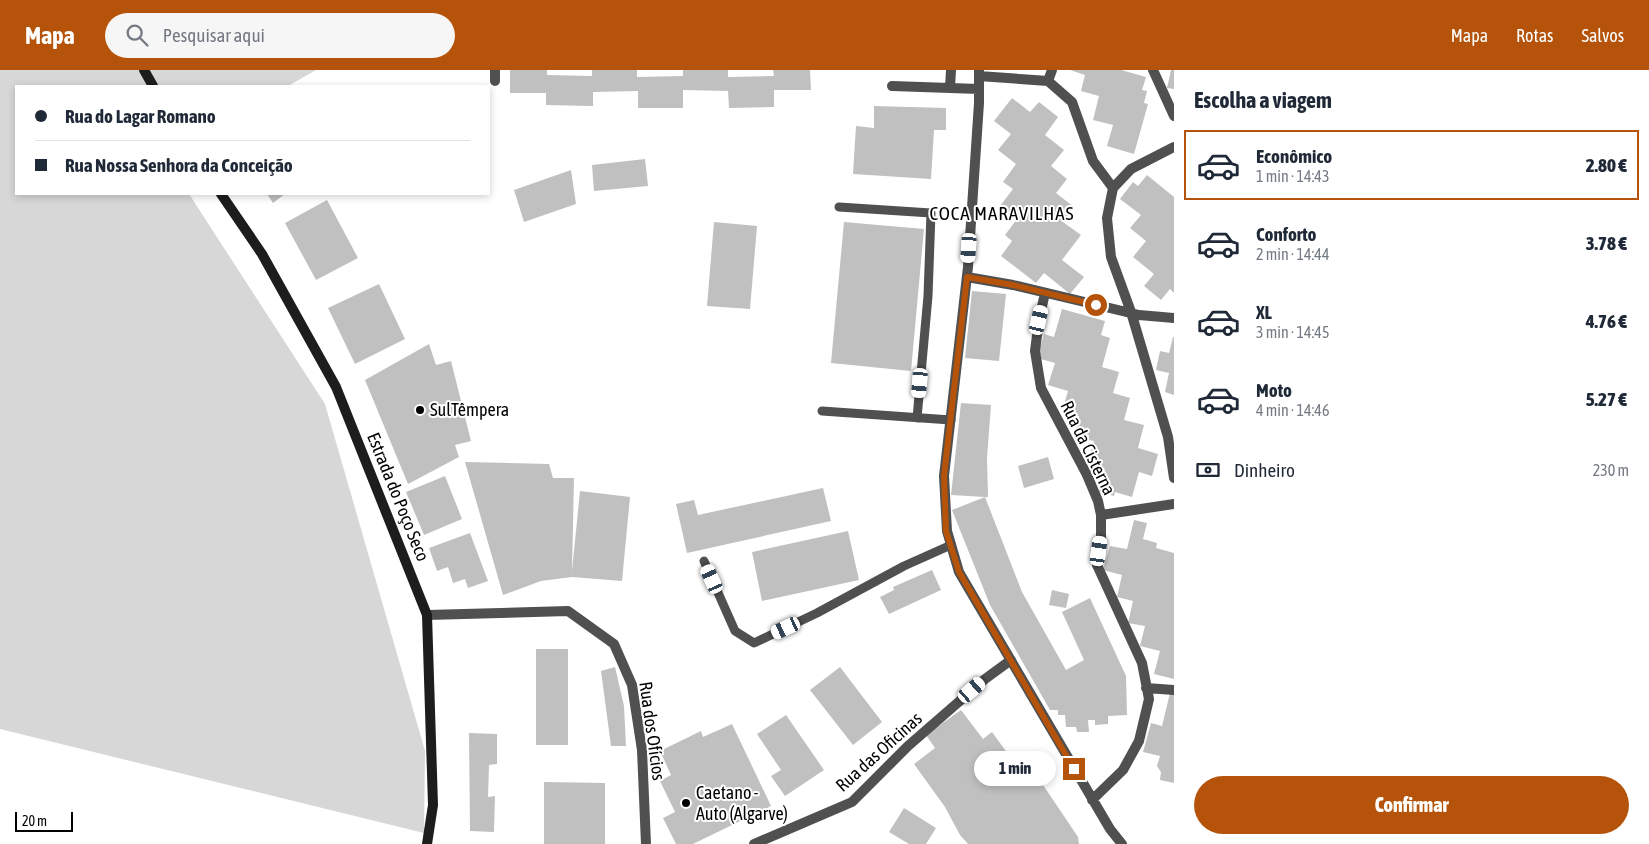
<!DOCTYPE html>
<html lang="pt">
<head>
<meta charset="utf-8">
<style>
	body { margin:0; font-family:"Asap Condensed",sans-serif; background:#f6f6f7; color:#1f2937; height:100vh; display:flex; flex-direction:column; font-size:19px; white-space:nowrap }
	* { box-sizing:border-box; margin:0 }
	p { font-size:16px; color:#747a83 }
	.icon { flex:none; width:28px; height:28px; fill:none; stroke:currentColor; stroke-width:2; stroke-linecap:round; stroke-linejoin:round }
	.map { position:relative; flex:1; overflow:hidden }
	.sheet { display:flex; flex-direction:column; background:#fff; width:475px }
	.sheet>* { flex:none }
	.banner { position:absolute; left:15px; top:15px; width:475px; height:110px; border-radius:0px; box-shadow:0 2px 8px #0003; display:grid; align-content:center; height:110px; padding:0 20px; background:#fff }
	.scale { position:absolute; left:15px; bottom:12px; width:58px; box-sizing:border-box; padding-left:5px; border:2px solid #000; border-top:0; font-size:14px; line-height:18px; white-space:nowrap; color:#000; -webkit-text-stroke:4px #fff; paint-order:stroke }
	.end { position:absolute; width:22px; height:22px; margin:-11px; border:6px solid #b45309; background:#fff; box-shadow:0 0 0 2px #fff }
	.from { border-radius:50% }
	.bubble { position:absolute; height:35px; border-radius:18px; background:#fff; box-shadow:0 2px 8px #0003; font-size:16px; font-weight:800; line-height:35px; text-align:center }
	.car { position:absolute; width:15px; height:30px; margin:-15px -8px; border-radius:6px; box-shadow:0 0 4px 1px #0007; background:linear-gradient(#fff 24%,#345 0 40%,#fff 0 76%,#345 0 86%,#fff 0) }
	.banner b { display:flex; align-items:center; gap:18px; height:48px; font-size:19px }
	.banner b+b { border-top:1px solid #e0e1e3 }
	.banner i { width:12px; height:12px; background:#1f2937 }
	ul { padding:0; list-style:none }
	li { display:flex; align-items:center; gap:15px; height:70px; margin:0 10px 8px; padding:0 10px; border:2px solid transparent; border-radius:0px }
	li div { flex:1 }
	li b { display:block; font-size:19px }
	li em { font-style:normal; font-weight:800 }
	li.selected { border-color:#b45309 }
	li>.icon { width:45px; height:45px; stroke-width:1.5 }
	h2 { padding:0 20px; font-size:22px; line-height:60px }
	.pay { display:flex; align-items:center; gap:12px; height:55px; padding:0 20px; font-size:19px }
	.pay p { margin-inline-start:auto }
	.action { display:flex; gap:10px; margin-top:auto; padding:10px 20px }
	.action a { flex:1; height:58px; border-radius:30px; background:#b45309; color:#fff; font-size:20px; font-weight:800; line-height:58px; text-align:center }
	header { display:flex; align-items:center; gap:30px; box-sizing:border-box; height:70px; padding:0 25px; background:#b45309; color:#fff }
	header strong { font-size:24px }
	nav { display:flex; gap:28px; margin-inline-start:auto; font-size:18px }
	.search { width:350px; height:45px; background:#f6f6f7; display:flex; align-items:center; gap:12px; box-sizing:border-box; padding:0 18px; border-radius:28px; color:#747a83; font-size:19px }
	main { display:flex; flex:1; min-height:0 }
	.map>svg:first-child { display:block }
</style>
</head>
<body>
<header>
<strong>Mapa</strong>
<div class="search"><svg class="icon" aria-label="search" viewBox="0 0 24 24"><circle cx="10" cy="10" r="6"/><path d="M15 15l6 6"/></svg>Pesquisar aqui</div>
<nav><a>Mapa</a><a>Rotas</a><a>Salvos</a></nav>
</header>
<main>
<div class="map">
<svg width="1174" height="774" viewBox="0 0 1174 774">
	<rect width="100%" height="100%" fill="#fff"/>
	<path fill="#d7d7d7" d="M0 0H316L288 16H16V124H189L325 334 425 681 424 763 0 659Z"/>
	<path fill="#c0c0c0" d="M510 0H547V5L592 6V0H637V7L683 6V0H728V7L774 6 773 0H810L811 20H774V37L729 38 728 21 683 20V38H638V21L593 22V36L546 35V23H510Z
		M1070 0H1121L1146 7 1142 20 1147 21 1144 33 1148 34 1134 84 1107 76 1113 55 1093 50 1099 26 1081 21 1085 5Z
		M1171 0H1174V19L1167 18Z
		M1012 28 1030 42 1039 32 1058 47 1045 65 1064 80 1051 96 1067 109 1056 123 1074 137 1063 152 1081 165 1062 190 1084 207 1070 224 1044 203 1036 213 1001 186 1012 171 1005 165 1017 149 1000 136 1013 119 1003 112 1016 94 998 80 1011 64 994 51Z
		M874 36 946 38V60H934L931 109 853 104 856 56 874 58Z
		M645 89 648 116 594 121 592 95Z
		M571 100 576 134 524 152 514 120Z
		M1147 105 1174 127V223L1170 219 1161 230 1144 216 1154 204 1133 187 1146 171 1130 158 1141 145 1120 129 1133 112 1138 116Z
		M267 124H285L273 133Z
		M327 130 358 188 316 210 285 153Z
		M714 152 757 156 750 239 707 236Z
		M844 152 924 159 911 301 831 293Z
		M379 214 405 269 355 294 328 238Z
		M972 221 1006 224 999 291 965 288Z
		M1062 239 1105 251 1101 265 1110 268 1102 297 1119 302 1113 323 1130 328 1124 350 1144 355 1138 378 1158 384 1152 406 1139 402 1132 427 1115 422 1114 426 1099 422 1105 399 1087 394 1094 371 1088 370 1089 365 1075 361 1079 346 1062 341 1068 321 1048 315 1055 293 1037 288 1044 264 1054 267Z
		M1173 267H1174V325L1165 322 1169 303 1156 300 1160 281 1169 283Z
		M429 274 436 295 451 291 471 371 455 375 459 387 408 414 365 310Z
		M961 333 991 335 987 388 988 427H985L1022 522 1066 600 1084 590 1062 542 1090 528 1126 606 1127 645 1108 646V654L1095 655V650H1088L1089 662H1077L1076 657H1066L1065 645H1058V640H1050L990 535 952 440 985 427 951 425Z
		M1048 387 1054 409 1024 418 1018 396Z
		M465 392 549 394 553 408H574L572 501 580 421 630 427 622 511 572 507 541 511 503 525Z
		M445 406 462 449 424 465 406 422Z
		M823 418 831 451 687 483 676 434 694 430 698 445Z
		M1134 450 1147 453 1143 469 1157 473 1156 478 1174 483V609L1154 604 1160 581 1140 576 1145 556 1128 553 1133 531 1117 527 1122 505 1103 500 1110 476 1127 479Z
		M848 461 859 510 762 531 752 482Z
		M470 463 488 511 468 518 465 509 453 513 448 497 437 501 429 478Z
		M932 500 941 520 889 544 880 527 894 520 893 517Z
		M1052 520 1069 524 1066 538 1049 535Z
		M536 579H568V675H536Z
		M615 597 624 636 626 676H611L601 601Z
		M840 597 882 652 853 675 810 620Z
		M1170 623 1174 624V713L1160 710 1161 702 1157 696 1160 686 1143 682 1151 653 1162 656Z
		M961 640 983 669 992 662 1011 688 1021 682 1078 767 1079 774H968L960 765 945 737 914 694 935 678 926 665Z
		M786 645 824 700 785 726 771 706 781 700 757 664Z
		M732 654 771 736 693 774H676L663 748 675 742 660 711 671 705 660 681 701 661 703 667Z
		M469 663 497 664V694L489 695 488 727 495 726 494 762 470 761Z
		M544 712 605 713V774H544Z
		M904 738 936 758 926 774H909L889 762Z"/>
	<g fill="none" stroke-linecap="round" stroke-linejoin="round">
		<path stroke="#505050" stroke-width="9" d="M839 137 931 143 928 226 917 348
			M822 341 951 350
			M704 491 735 561 754 573 817 543 904 496 951 475"/>
		<path stroke="#505050" stroke-width="10" d="M979 0V33L968 197 944 406 947 461 959 502 1110 759 1122 774
			M1153 0 1174 46
			M979 6 1048 11 1072 32 1093 91 1113 118 1107 148 1111 187 1131 242 1168 367 1174 408
			M495 11V0
			M1048 11 1052 0
			M892 16 979 19
			M950 18 951 0
			M1113 118 1131 99 1174 77
			M967 207 1013 215 1139 245 1174 248
			M1045 223 1039 250 1035 281 1041 318 1087 405 1098 431 1101 445V467L1097 495 1142 593 1149 629 1139 671 1123 700 1092 730
			M1101 445 1174 434
			M427 545 568 541 614 574 632 615 642 680 646 774
			M1146 618 1174 620
			M754 774 852 732 908 676 985 609 1011 590"/>
		<path stroke="#1d1d1d" stroke-width="10" d="M144 0 153 16
			M221 124 262 184 336 317 427 545 433 735 427 774"/>
	</g>
	<g fill="none" stroke-linecap="round" stroke-linejoin="round">
		<path stroke="#b45309" stroke-width="6" d="M1074 699 959 502 946 461 944 406 967 207 1013 215 1096 235"/>
	</g>
	<g fill="#000" stroke="#fff" stroke-width="2">
		<circle cx="420" cy="340" r="5"/>
		<circle cx="686" cy="733" r="5"/>
	</g>
	<g text-anchor="middle" stroke-width="4" stroke-linejoin="round" paint-order="stroke">
		<g font-size="18" fill="#000" stroke="#fff" text-anchor="start">
			<text x="430" y="346">SulTêmpera</text>
			<text x="696" y="729">Caetano -<tspan x="696" dy="21">Auto (Algarve)</tspan></text>
		</g>
		<g font-size="18" fill="#000" stroke="#fff">
			<text transform="translate(1088 378) rotate(64)" y="6">Rua da Cisterna</text>
			<text transform="translate(398 427) rotate(68)" y="6">Estrada do Poço Seco</text>
			<text transform="translate(652 661) rotate(82)" y="6">Rua dos Ofícios</text>
			<text transform="translate(879 682) rotate(-42)" y="6">Rua das Oficinas</text>
		</g>
		<g font-size="19" letter-spacing="1" fill="#000" stroke="#fff">
			<text x="1002" y="150">COCA MARAVILHAS</text>
		</g>
	</g>
</svg>
<div class="scale">20 m</div>
<i class="end from" style="left:1096px;top:235px"></i>
<i class="end" style="left:1074px;top:699px"></i>
<div class="bubble" style="left:974px;top:681px;width:82px">1 min</div>
<i class="car" style="left:969px;top:178px;rotate:184deg"></i>
<i class="car" style="left:1039px;top:250px;rotate:13deg"></i>
<i class="car" style="left:920px;top:313px;rotate:185deg"></i>
<i class="car" style="left:1099px;top:481px;rotate:8deg"></i>
<i class="car" style="left:712px;top:509px;rotate:336deg"></i>
<i class="car" style="left:786px;top:558px;rotate:245deg"></i>
<i class="car" style="left:972px;top:620px;rotate:49deg"></i>
<div class="banner">
<b><i class="from"></i>Rua do Lagar Romano</b>
<b><i></i>Rua Nossa Senhora da Conceição</b>
</div>
</div>
<section class="sheet">
<h2>Escolha a viagem</h2>
<ul>
<li class="selected"><svg class="icon" aria-label="car" viewBox="0 0 24 24"><path d="M5 17H2v-5l4-1 3-4h7l3 4 3 1v5h-3M9 17h6M6 11h13"/><circle cx="7" cy="17" r="2"/><circle cx="17" cy="17" r="2"/></svg><div><b>Econômico</b><p>1 min · 14:43</p></div><em>2.80 €</em></li>
<li><svg class="icon" aria-label="car" viewBox="0 0 24 24"><path d="M5 17H2v-5l4-1 3-4h7l3 4 3 1v5h-3M9 17h6M6 11h13"/><circle cx="7" cy="17" r="2"/><circle cx="17" cy="17" r="2"/></svg><div><b>Conforto</b><p>2 min · 14:44</p></div><em>3.78 €</em></li>
<li><svg class="icon" aria-label="car" viewBox="0 0 24 24"><path d="M5 17H2v-5l4-1 3-4h7l3 4 3 1v5h-3M9 17h6M6 11h13"/><circle cx="7" cy="17" r="2"/><circle cx="17" cy="17" r="2"/></svg><div><b>XL</b><p>3 min · 14:45</p></div><em>4.76 €</em></li>
<li><svg class="icon" aria-label="car" viewBox="0 0 24 24"><path d="M5 17H2v-5l4-1 3-4h7l3 4 3 1v5h-3M9 17h6M6 11h13"/><circle cx="7" cy="17" r="2"/><circle cx="17" cy="17" r="2"/></svg><div><b>Moto</b><p>4 min · 14:46</p></div><em>5.27 €</em></li>
</ul>
<div class="pay"><svg class="icon" aria-label="cash" viewBox="0 0 24 24"><path d="M3 7h18v10H3z"/><circle cx="12" cy="12" r="2"/></svg>Dinheiro<p>230 m</p></div>
<div class="action"><a>Confirmar</a></div>
</section>
</main>
</body>
</html>
